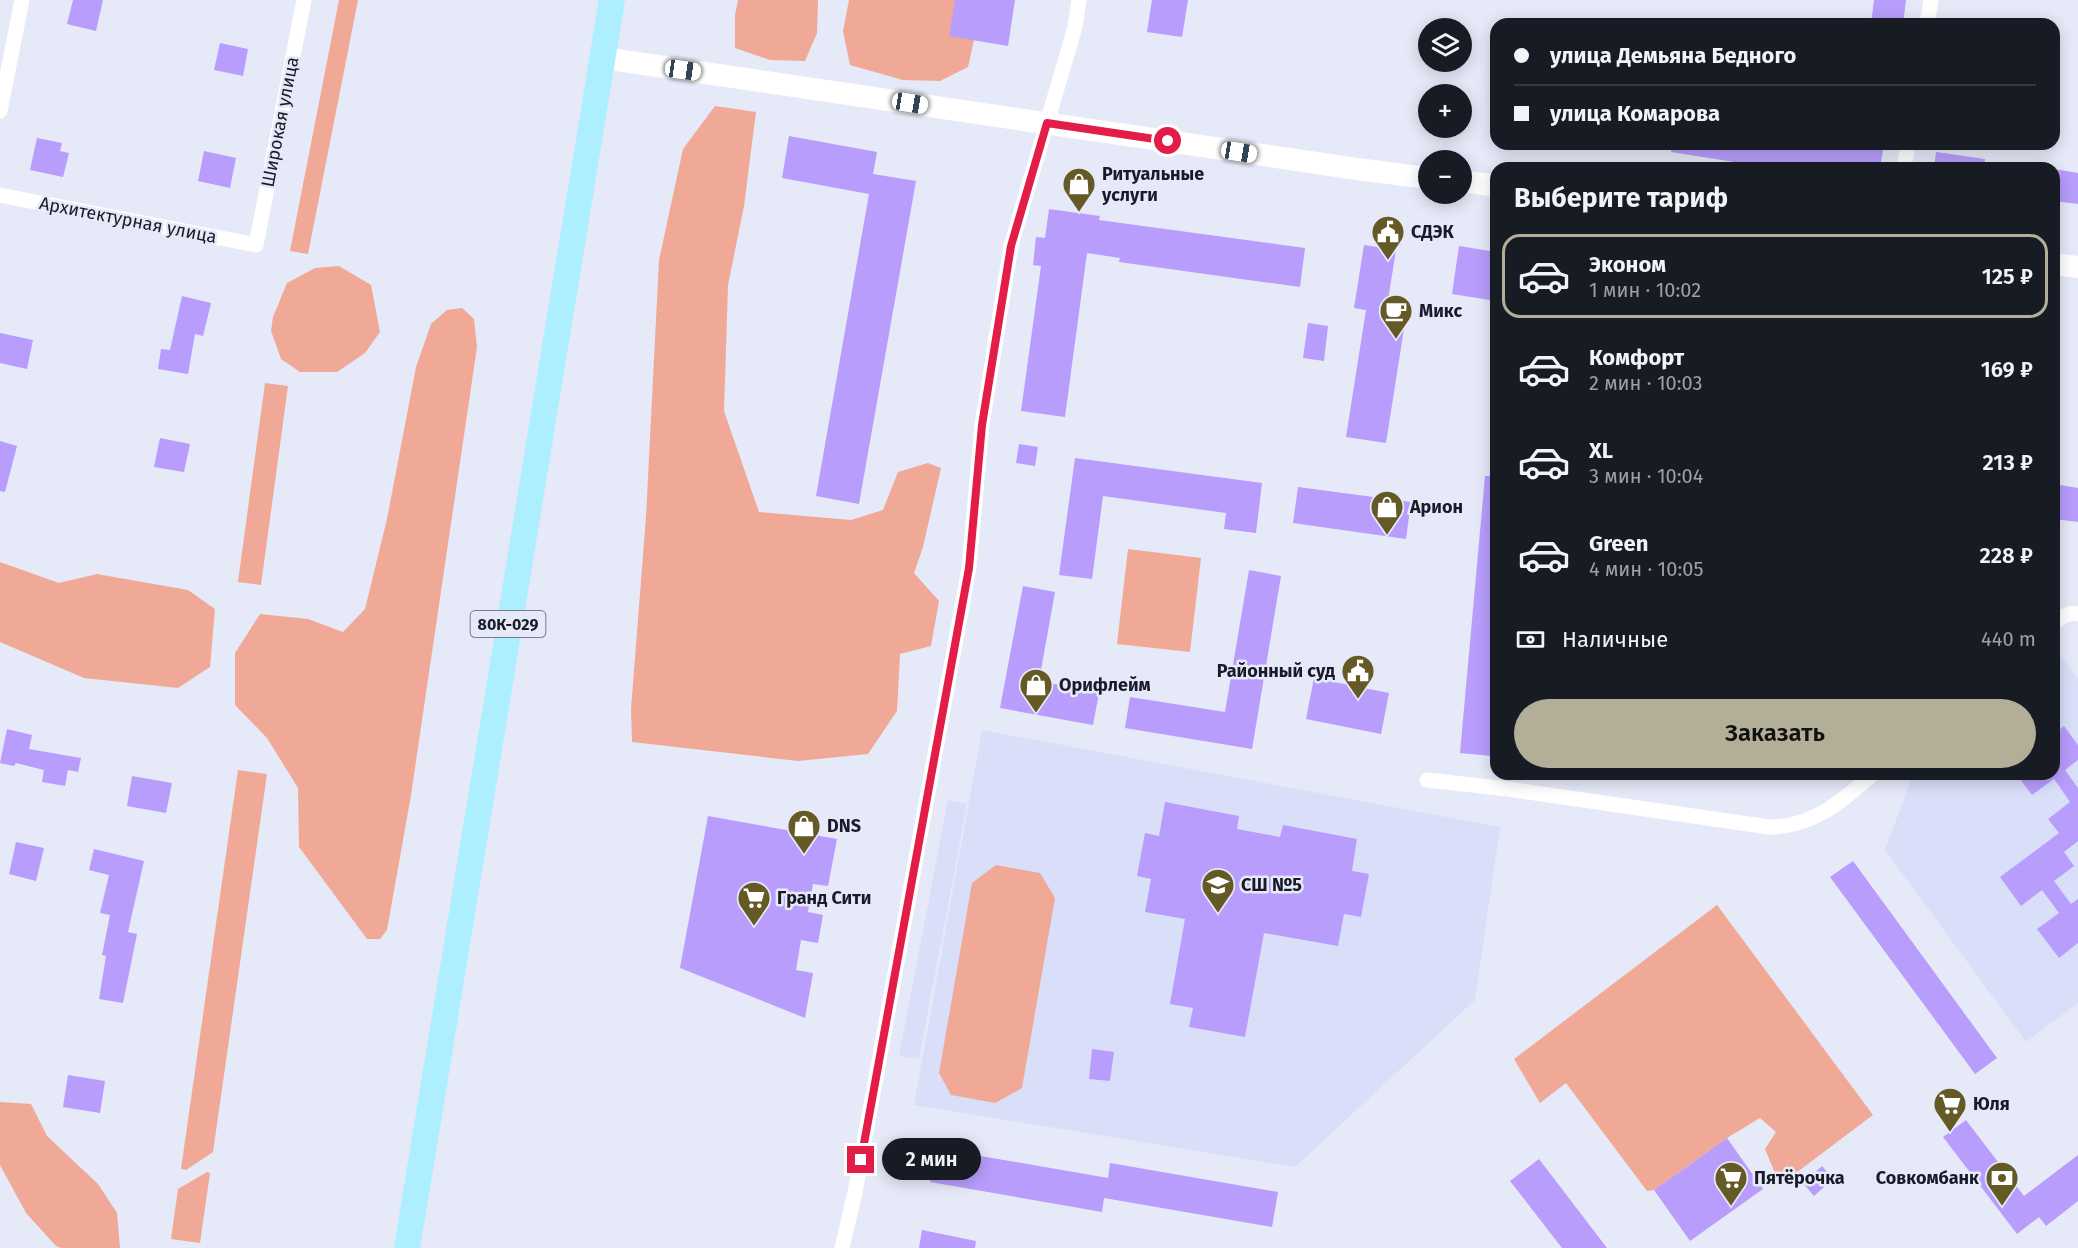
<!DOCTYPE html>
<html lang="ru">
<head>
<meta charset="utf-8">
<style>
	body { margin:0; font-family:"Fira Sans",sans-serif; background:#242831; color:#f1f3f6; height:100vh; display:flex; flex-direction:column; font-size:22px; white-space:nowrap }
	* { box-sizing:border-box; margin:0 }
	p { font-size:20px; color:#9ea1a6 }
	.icon { flex:none; width:33px; height:33px; fill:none; stroke:currentColor; stroke-width:2; stroke-linecap:round; stroke-linejoin:round }
	.map { position:relative; flex:1; overflow:hidden }
	.details { position:absolute; left:1490px; top:162px; width:570px; height:618px; display:flex; flex-direction:column; background:#171b24; border-radius:18px; box-shadow:0 3px 15px #0003 }
	.details>* { flex:none }
	.hud { position:absolute; left:1490px; top:18px; width:570px; height:132px; border-radius:18px; box-shadow:0 3px 15px #0003; display:grid; align-content:center; height:132px; padding:0 24px; background:#171b24 }
	.tools { position:absolute; left:1418px; top:18px; display:grid; gap:12px }
	.tools a { display:grid; place-items:center; width:54px; height:54px; border-radius:50%; background:#171b24; box-shadow:0 3px 15px #0003; font-size:30px }
	.end { position:absolute; width:27px; height:27px; margin:-14px; border:8px solid #e11d48; background:#fff; box-shadow:0 0 0 3px #fff }
	.from { border-radius:50% }
	.bubble { position:absolute; height:42px; border-radius:21px; background:#171b24; box-shadow:0 3px 15px #0003; font-size:20px; font-weight:600; line-height:42px; text-align:center }
	.car { position:absolute; width:18px; height:36px; margin:-18px -9px; border-radius:8px; box-shadow:0 0 4px 2px #0007; background:linear-gradient(#fff 24%,#345 0 40%,#fff 0 76%,#345 0 86%,#fff 0) }
	.hud b { display:flex; align-items:center; gap:21px; height:57px; font-size:22px }
	.hud b+b { border-top:2px solid #363941 }
	.hud i { width:15px; height:15px; background:#f1f3f6 }
	ul { padding:0; list-style:none }
	li { display:flex; align-items:center; gap:18px; height:84px; margin:0 12px 9px; padding:0 12px; border:3px solid transparent; border-radius:18px }
	li div { flex:1 }
	li b { display:block; font-size:22px }
	li em { font-style:normal; font-weight:600 }
	li.on { border-color:#b2ae98 }
	li>.icon { width:54px; height:54px; stroke-width:1.5 }
	h2 { padding:0 24px; font-size:27px; line-height:72px }
	.pay { display:flex; align-items:center; gap:15px; height:66px; padding:0 24px; font-size:22px }
	.pay p { margin-inline-start:auto }
	.cta { display:flex; gap:12px; margin-top:auto; padding:12px 24px }
	.cta a { flex:1; height:69px; border-radius:36px; background:#b2ae98; color:#111; font-size:24px; font-weight:600; line-height:69px; text-align:center }
	.map>svg:first-child { display:block }
</style>
</head>
<body>
<div class="map">
<svg width="2078" height="1248" viewBox="0 0 2078 1248">
	<rect width="100%" height="100%" fill="#e6e9f8"/>
	<path fill="#d9dff9" d="M2054 647 2078 678V1003L2026 1042 1885 850 1913 774H2054Z
		M982 730 1500 827 1475 1000 1295 1167 914 1105Z
		M948 800 967 804 919 1059 899 1056Z"/>
	<path fill="#f0a996" d="M339 0H358L308 254 290 251Z
		M738 0H818L817 33 805 61 770 60 735 48V15Z
		M849 0H983L968 67 940 81 903 80 850 65 843 31Z
		M715 106 756 112 744 206 728 285 724 411 759 512 851 520 883 510 898 472 928 463 941 468 923 547 914 573 939 601 931 646 900 654 897 711 868 754 798 761 632 742 631 709 646 517 659 260 683 149Z
		M339 266 371 285 380 332 365 353 337 372H300L281 359 271 331 273 317 287 283 315 268Z
		M462 308 474 319 477 347 411 795 387 930 380 939H367L299 847 298 788 267 738 235 705V653L260 614 308 619 343 632 365 609 387 519 416 367 431 324 447 310Z
		M265 383 288 386 261 585 238 582Z
		M1128 549 1201 558 1190 652 1117 644Z
		M0 562 59 583 97 574 188 590 215 609 210 667 178 688 84 678 0 642Z
		M238 770 267 774 213 1152 186 1170 181 1169Z
		M996 865 1040 873 1055 898 1022 1088 995 1103 951 1095 939 1073 972 883Z
		M1717 905 1873 1115 1780 1185 1765 1149 1776 1132 1760 1118 1727 1138 1654 1190 1647 1191 1566 1083 1540 1103 1514 1059Z
		M0 1102 31 1104 47 1136 98 1184 117 1213 120 1248H61L56 1246 26 1213 0 1165Z
		M207 1172 210 1173 200 1243 171 1239 178 1189Z"/>
	<path fill="#b89dfc" d="M73 0H103L96 31 67 24Z
		M955 0H1015L1008 46 949 36Z
		M1152 0H1188L1182 37 1147 32Z
		M1874 0H1906L1903 24H1871Z
		M220 43 248 49 243 76 214 70Z
		M789 136 877 152 873 174 916 181 859 504 816 496 869 194 782 178Z
		M37 138 62 143 60 151 69 153 63 177 30 170Z
		M1672 144H1884L1880 168H1772L1671 152Z
		M204 151 236 158 230 188 198 181Z
		M1936 152 1985 159 1984 168H1934Z
		M2054 169 2078 173V204L2054 201Z
		M1049 209 1100 216 1099 220 1305 248 1300 287 1119 262 1120 258 1087 253 1065 417 1021 411 1041 266 1033 265 1036 237 1045 238Z
		M1364 245 1396 250 1386 313 1406 316 1386 443 1346 437 1366 310 1354 308Z
		M1459 246 1496 252V301L1452 294Z
		M182 296 211 303 203 336 195 334 188 374 158 369 161 349 170 350Z
		M1308 323 1328 326 1324 361 1303 358Z
		M0 333 33 340 27 369 0 363Z
		M160 438 190 444 184 472 154 467Z
		M0 441 17 446 5 492 0 491Z
		M1019 444 1038 447 1035 466 1016 463Z
		M1075 458 1262 483 1256 533 1224 529 1226 513 1103 496 1092 579 1059 575Z
		M1485 476H1496V717L1492 756 1460 753Z
		M2054 484 2078 488V522L2054 519Z
		M1298 487 1411 502 1406 539 1293 523Z
		M1249 570 1281 576 1252 749 1125 728 1130 697 1225 712Z
		M1023 586 1055 592 1039 681 1099 693 1093 725 1000 708Z
		M1314 678 1389 693 1381 734 1306 719Z
		M2064 726 2078 745V760L2065 770 2078 788V841L2064 852 2074 866 2054 881 2071 904 2078 899V943L2059 958 2037 929 2059 913 2042 890 2021 906 2000 877 2059 833 2048 819 2070 802 2054 779 2032 795 2016 774H2054V734Z
		M7 729 32 735 29 749 81 758 78 772 68 770 65 786 42 782 44 770 16 763 14 766 0 763Z
		M132 776 172 783 166 813 127 806Z
		M1165 802 1239 816 1237 829 1280 837 1283 825 1357 839 1352 871 1369 874 1361 917 1344 914 1338 946 1264 933 1245 1037 1189 1027 1193 1008 1170 1004 1185 919 1145 912 1151 879 1137 876 1145 833 1159 836Z
		M708 816 837 839 828 886 813 884 808 912 823 915 818 943 801 940 796 970 813 973 805 1018 680 968Z
		M16 842 44 848 36 881 9 874Z
		M94 849 144 861 128 932 137 934 123 1003 99 999 106 956 102 955 110 915 100 913 109 875 89 870Z
		M1853 861 1997 1058 1975 1074 1830 877Z
		M1092 1049 1114 1052 1110 1081 1089 1079Z
		M68 1075 105 1081 100 1113 63 1107Z
		M1966 1120 2024 1196 2078 1155V1201L2046 1226 2039 1217 2017 1234 1943 1137Z
		M1727 1138 1763 1189 1690 1241 1654 1190Z
		M935 1148 1108 1178 1110 1163 1278 1192 1272 1227 1104 1198 1102 1212 930 1182Z
		M1539 1159 1607 1248H1562L1510 1181Z
		M1822 1166 1833 1179 1814 1196 1803 1183Z
		M922 1230 976 1241 975 1248H919Z"/>
	<g fill="none" stroke-linecap="round" stroke-linejoin="round">
		<path stroke="#fff" stroke-width="15" d="M1927 24 1931 0
			M0 111 22 0
			M1904 168 1908 144
			M0 195 256 245 304 0
			M2054 623C2060 618 2070 611 2078 614
			M1427 780 1508 789 1769 827C1813 827 1841 802 1873 774
			M842 1248 855 1192 969 568 982 425 1011 246 1075 27 1079 0"/>
		<path stroke="#fff" stroke-width="22" d="M603 58 1357 169 1428 178
			M1461 181 1496 186
			M2054 264 2078 267"/>
		<path stroke="#adefff" stroke-width="26" d="M407 1248 612 0"/>
	</g>
	<g fill="none" stroke-linecap="round" stroke-linejoin="round">
		<path stroke="#e11d48" stroke-width="8" d="M861 1160 969 568 982 425 1011 246 1047 123 1168 141"/>
	</g>
	<defs>
		<g id="shop-pin" transform="scale(1.725)"><path d="M0 17L-7.5 6A9.5 9.5 0 1 1 7.5 6Z" fill="#655925" stroke="#e6e9f8"/><path d="M-5-2.5h2.3a2.7 3.5 0 0 1 5.4 0H5L5.5 6h-11ZM-1.5-2.5h3a1.5 2.3 0 0 0-3 0Z" fill="#fff"/></g>
		<g id="civic-pin" transform="scale(1.725)"><path d="M0 17L-7.5 6A9.5 9.5 0 1 1 7.5 6Z" fill="#655925" stroke="#e6e9f8"/><path d="M-.6-6.5H3V-4.5H.6V-3L4-1V1h2V6H-6V1h2V-1L-.6-3ZM-1.2 2.5V6h2.4V2.5Z" fill="#fff"/></g>
		<g id="cafe-pin" transform="scale(1.725)"><path d="M0 17L-7.5 6A9.5 9.5 0 1 1 7.5 6Z" fill="#655925" stroke="#e6e9f8"/><path d="M-5.5-4.5H6V0H3Q3 3.5 0 3.5H-2.5Q-5.5 3.5-5.5 0ZM3-3.2v2h1.7v-2ZM-6 4.5H4V6H-6Z" fill="#fff"/></g>
		<g id="school-pin" transform="scale(1.725)"><path d="M0 17L-7.5 6A9.5 9.5 0 1 1 7.5 6Z" fill="#655925" stroke="#e6e9f8"/><path d="M0-5L7-2L0 1L-7-2ZM-4 1L0 2.5L4 1V4Q0 6-4 4Z" fill="#fff"/></g>
		<g id="supermarket-pin" transform="scale(1.725)"><path d="M0 17L-7.5 6A9.5 9.5 0 1 1 7.5 6Z" fill="#655925" stroke="#e6e9f8"/><path d="M-6-5.5h2.5l.6 2H6L4.5 2H-2.5L-4.4-4H-6ZM-1.5 3.2a1.3 1.3 0 1 0 .1 0ZM3 3.2a1.3 1.3 0 1 0 .1 0Z" fill="#fff"/></g>
		<g id="bank-pin" transform="scale(1.725)"><path d="M0 17L-7.5 6A9.5 9.5 0 1 1 7.5 6Z" fill="#655925" stroke="#e6e9f8"/><path d="M-6-4H6V4H-6ZM0-2.3a2.3 2.3 0 1 0 0 4.6a2.3 2.3 0 1 0 0-4.6Z" fill="#fff"/></g>
	</defs>
	<g fill-rule="evenodd">
		<use href="#shop-pin" x="1079" y="184"/>
		<use href="#civic-pin" x="1388" y="232"/>
		<use href="#cafe-pin" x="1396" y="311"/>
		<use href="#shop-pin" x="1387" y="507"/>
		<use href="#civic-pin" x="1358" y="671"/>
		<use href="#shop-pin" x="1036" y="685"/>
		<use href="#shop-pin" x="804" y="826"/>
		<use href="#school-pin" x="1218" y="885"/>
		<use href="#supermarket-pin" x="754" y="898"/>
		<use href="#supermarket-pin" x="1950" y="1104"/>
		<use href="#supermarket-pin" x="1731" y="1178"/>
		<use href="#bank-pin" x="2002" y="1178"/>
	</g>
	<g text-anchor="middle" stroke-width="5" stroke-linejoin="round" paint-order="stroke">
		<rect fill="#e6e9f8" stroke="#565966" stroke-width="1.5" x="470.5" y="611" width="75" height="26" rx="4.5"/>
		<g font-size="16" font-weight="bold" fill="#191b28">
			<text x="508" y="630">80К-029</text>
		</g>
		<g font-size="18" fill="#191b28" stroke="#e6e9f8">
			<text transform="translate(280 122) rotate(-79)" y="6">Широкая улица</text>
			<text transform="translate(128 220) rotate(11)" y="6">Архитектурная улица</text>
		</g>
		<g font-size="18" font-weight="bold" fill="#191b28" stroke="#e6e9f8" text-anchor="start">
			<text x="1102" y="180">Ритуальные<tspan x="1102" dy="21">услуги</tspan></text>
			<text x="1411" y="238">СДЭК</text>
			<text x="1419" y="317">Микс</text>
			<text x="1410" y="513">Арион</text>
			<text x="1335" y="677" text-anchor="end">Районный суд</text>
			<text x="1059" y="691">Орифлейм</text>
			<text x="827" y="832">DNS</text>
			<text x="1241" y="891">СШ №5</text>
			<text x="777" y="904">Гранд Сити</text>
			<text x="1973" y="1110">Юля</text>
			<text x="1754" y="1184">Пятёрочка</text>
			<text x="1979" y="1184" text-anchor="end">Совкомбанк</text>
		</g>
	</g>
</svg>
<div class="tools">
<a><svg class="icon" aria-label="layers" viewBox="0 0 24 24"><path d="M12 4l9 5-9 5-9-5zM3 14l9 5 9-5"/></svg></a>
<a>+</a>
<a>−</a>
</div>
<i class="end from" style="left:1168px;top:141px"></i>
<i class="end" style="left:861px;top:1160px"></i>
<div class="bubble" style="left:882px;top:1138px;width:99px">2 мин</div>
<i class="car" style="left:683px;top:70px;rotate:98deg"></i>
<i class="car" style="left:910px;top:103px;rotate:99deg"></i>
<i class="car" style="left:1239px;top:152px;rotate:99deg"></i>
<div class="hud">
<b><i class="from"></i>улица Демьяна Бедного</b>
<b><i></i>улица Комарова</b>
</div>
<section class="details">
<h2>Выберите тариф</h2>
<ul>
<li class="on"><svg class="icon" aria-label="car" viewBox="0 0 24 24"><path d="M5 17H2v-5l4-1 3-4h7l3 4 3 1v5h-3M9 17h6M6 11h13"/><circle cx="7" cy="17" r="2"/><circle cx="17" cy="17" r="2"/></svg><div><b>Эконом</b><p>1 мин · 10:02</p></div><em>125 ₽</em></li>
<li><svg class="icon" aria-label="car" viewBox="0 0 24 24"><path d="M5 17H2v-5l4-1 3-4h7l3 4 3 1v5h-3M9 17h6M6 11h13"/><circle cx="7" cy="17" r="2"/><circle cx="17" cy="17" r="2"/></svg><div><b>Комфорт</b><p>2 мин · 10:03</p></div><em>169 ₽</em></li>
<li><svg class="icon" aria-label="car" viewBox="0 0 24 24"><path d="M5 17H2v-5l4-1 3-4h7l3 4 3 1v5h-3M9 17h6M6 11h13"/><circle cx="7" cy="17" r="2"/><circle cx="17" cy="17" r="2"/></svg><div><b>XL</b><p>3 мин · 10:04</p></div><em>213 ₽</em></li>
<li><svg class="icon" aria-label="car" viewBox="0 0 24 24"><path d="M5 17H2v-5l4-1 3-4h7l3 4 3 1v5h-3M9 17h6M6 11h13"/><circle cx="7" cy="17" r="2"/><circle cx="17" cy="17" r="2"/></svg><div><b>Green</b><p>4 мин · 10:05</p></div><em>228 ₽</em></li>
</ul>
<div class="pay"><svg class="icon" aria-label="cash" viewBox="0 0 24 24"><path d="M3 7h18v10H3z"/><circle cx="12" cy="12" r="2"/></svg>Наличные<p>440 m</p></div>
<div class="cta"><a>Заказать</a></div>
</section>
</div>
</body>
</html>
